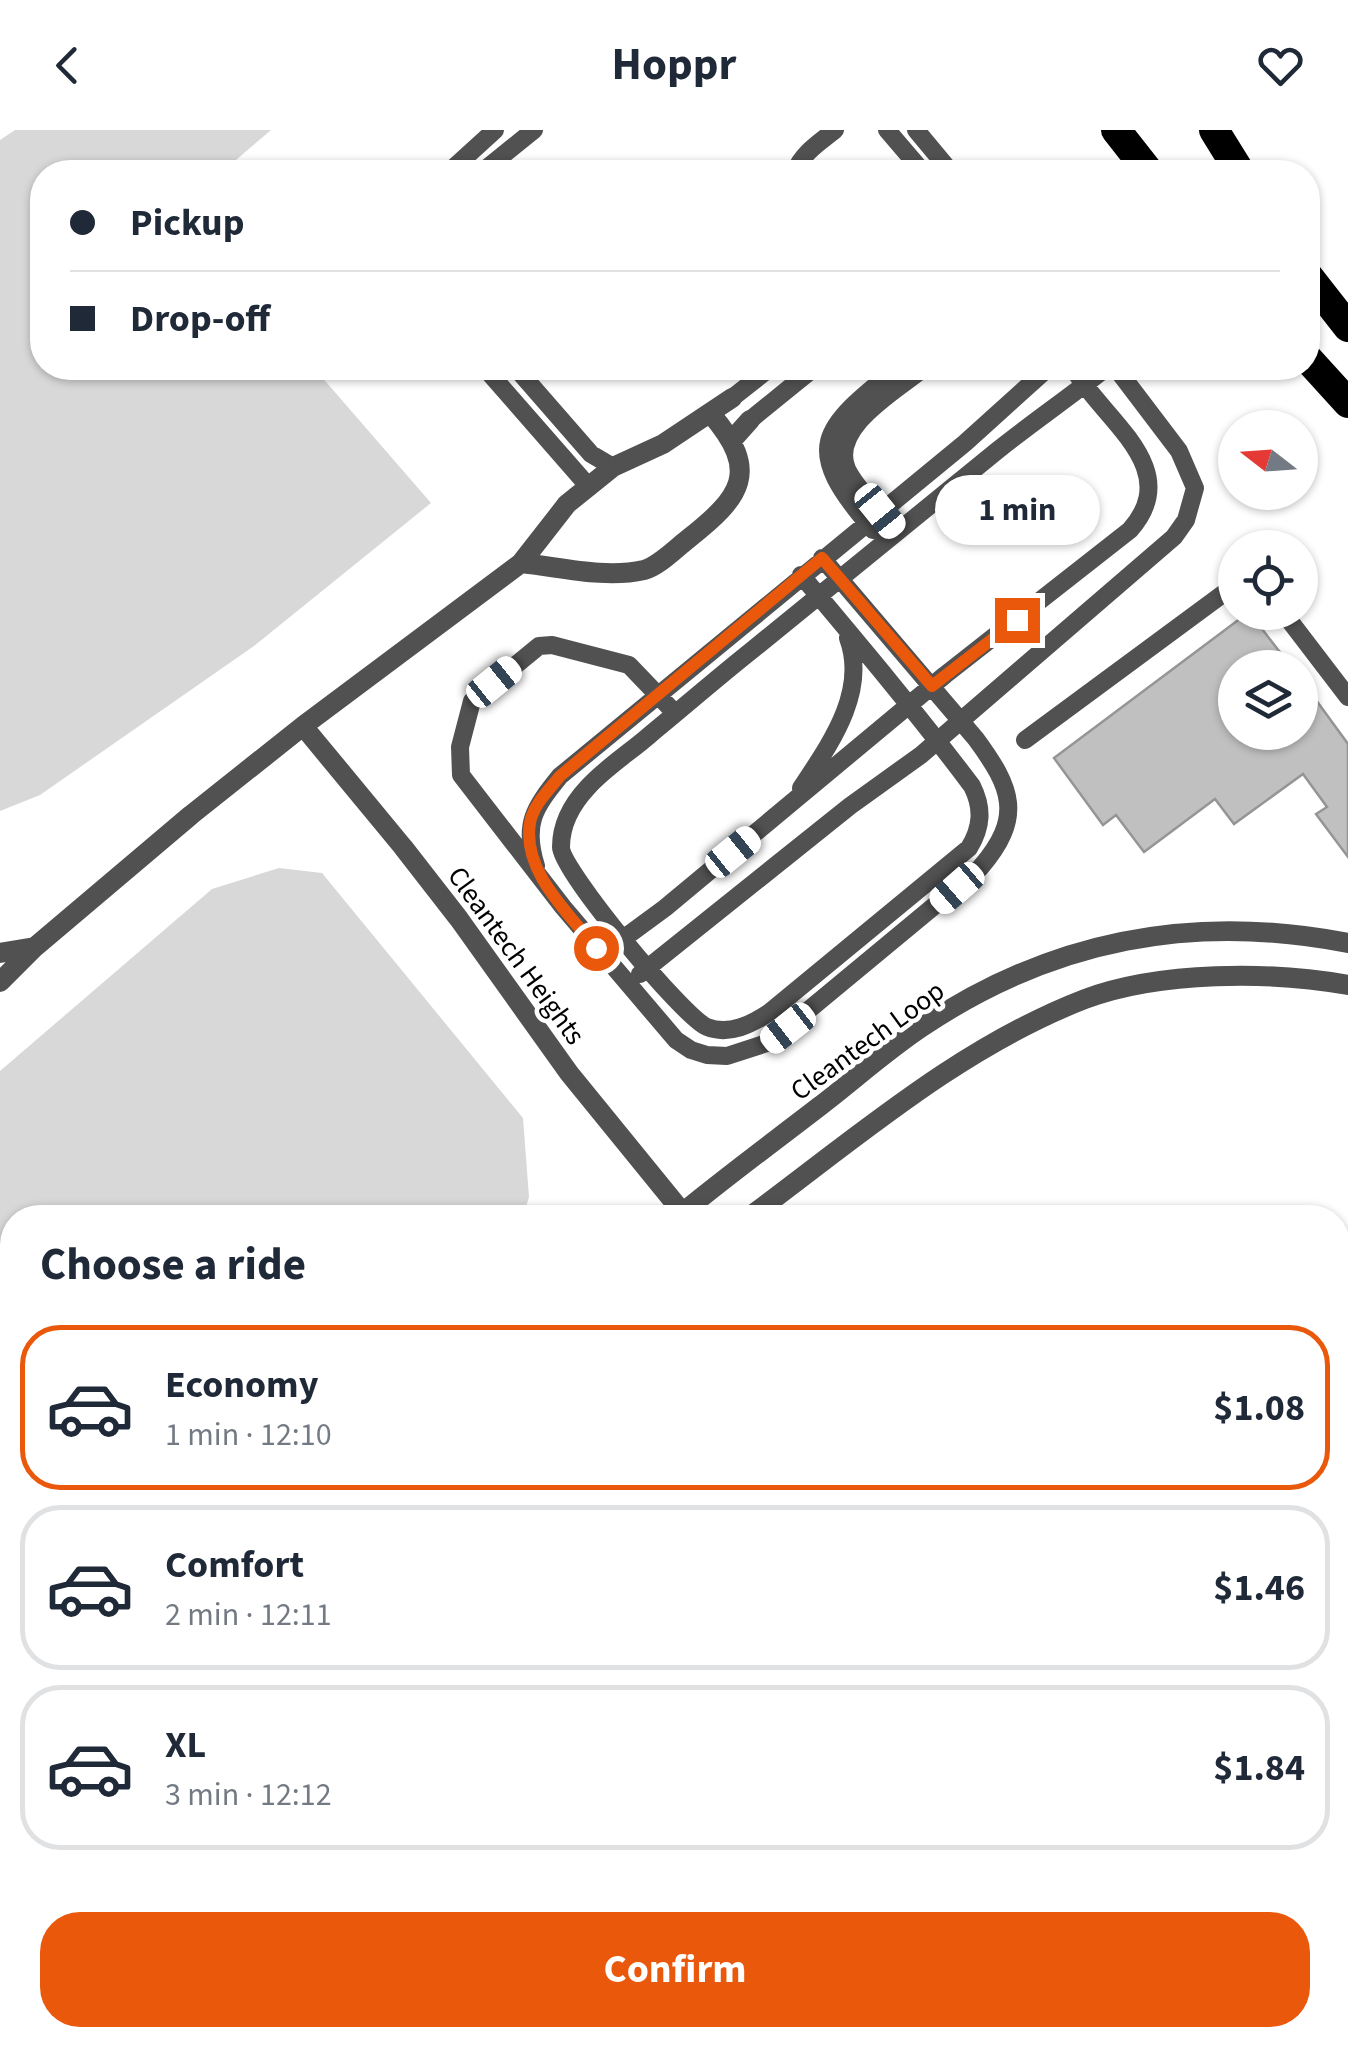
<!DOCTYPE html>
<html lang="en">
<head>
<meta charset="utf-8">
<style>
	body { margin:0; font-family:"Source Sans 3",sans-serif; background:#f6f6f7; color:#1f2937; height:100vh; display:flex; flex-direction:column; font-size:38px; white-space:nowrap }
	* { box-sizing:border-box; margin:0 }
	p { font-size:32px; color:#747a83 }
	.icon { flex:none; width:55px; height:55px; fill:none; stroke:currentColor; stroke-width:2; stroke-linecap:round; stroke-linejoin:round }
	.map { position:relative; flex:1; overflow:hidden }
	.panel { position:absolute; left:0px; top:1075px; width:1350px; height:842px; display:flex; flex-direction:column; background:#fff; border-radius:40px 40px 0 0; box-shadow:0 2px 8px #0004 }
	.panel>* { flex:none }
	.guide { position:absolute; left:30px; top:30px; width:1290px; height:220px; border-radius:40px; box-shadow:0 2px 8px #0004; display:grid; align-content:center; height:220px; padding:0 40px; background:#fff }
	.needle { width:65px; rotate:287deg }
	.fabs { position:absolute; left:1218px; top:280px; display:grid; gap:20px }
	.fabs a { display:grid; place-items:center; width:100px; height:100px; border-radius:50%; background:#fff; box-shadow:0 2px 8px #0004; font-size:50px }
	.end { position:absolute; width:45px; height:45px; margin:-22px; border:12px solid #ea580c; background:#fff; box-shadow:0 0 0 5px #fff }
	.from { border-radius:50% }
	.bubble { position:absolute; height:70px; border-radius:35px; background:#fff; box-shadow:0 2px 8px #0004; font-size:32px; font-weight:700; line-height:70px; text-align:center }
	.car { position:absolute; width:30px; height:60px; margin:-30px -15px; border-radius:12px; box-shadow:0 0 8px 2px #0007; background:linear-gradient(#fff 24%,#345 0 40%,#fff 0 76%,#345 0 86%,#fff 0) }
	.guide b { display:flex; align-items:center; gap:35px; height:95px; font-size:38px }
	.guide b+b { border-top:2px solid #e0e1e3 }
	.guide i { width:25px; height:25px; background:#1f2937 }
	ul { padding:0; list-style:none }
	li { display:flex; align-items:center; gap:30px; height:165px; margin:0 20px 15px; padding:0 20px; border:5px solid #e0e1e3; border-radius:40px }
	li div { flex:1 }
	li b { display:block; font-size:38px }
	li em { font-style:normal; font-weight:700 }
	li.on { border-color:#ea580c }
	li>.icon { width:90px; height:90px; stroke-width:1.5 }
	h2 { padding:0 40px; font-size:45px; line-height:120px }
	.action { display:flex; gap:20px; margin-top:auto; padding:20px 40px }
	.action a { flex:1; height:115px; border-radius:40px; background:#ea580c; color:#fff; font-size:40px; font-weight:700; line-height:115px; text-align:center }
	header { display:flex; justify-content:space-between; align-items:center; height:130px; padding:0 40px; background:#fff; font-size:45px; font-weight:700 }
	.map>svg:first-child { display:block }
</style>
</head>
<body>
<header><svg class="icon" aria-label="back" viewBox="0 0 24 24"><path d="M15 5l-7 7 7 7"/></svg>Hoppr<svg class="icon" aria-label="heart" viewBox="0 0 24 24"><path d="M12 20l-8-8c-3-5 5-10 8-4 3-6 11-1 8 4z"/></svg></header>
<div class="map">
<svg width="1348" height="1917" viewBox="0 0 1348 1917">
	<rect width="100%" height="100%" fill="#fff"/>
	<path fill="#d8d8d8" d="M15 0H271L222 42H42V238H314L431 373 254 516 40 665 0 681V10Z
		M279 738 322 743 523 988 529 1067 523 1087 12 1088V1525L0 1521V941L212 759Z
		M303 1905H463L464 1917H299Z"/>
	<path fill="#c0c0c0" stroke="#959595" stroke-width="2.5" d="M1249 482 1292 538H1235V602H1300V548L1348 614V727L1316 684 1327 677 1303 644 1234 694 1215 669 1144 722 1116 685 1103 695 1054 628Z
		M0 1579 12 1582V1905H67L63 1917H0Z
		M618 1905H851L843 1917 836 1912 832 1917H608Z
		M864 1905H1183L1173 1917H865L868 1912 862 1908Z"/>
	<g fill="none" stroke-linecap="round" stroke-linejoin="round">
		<path stroke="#515151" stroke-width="18" d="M887 0 923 42
			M916 0 951 42
			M449 42 495 0
			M482 42 534 0
			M795 42C801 24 820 12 835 0
			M485 238 589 357
			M516 238 591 324 613 337
			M732 268 770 238
			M750 290 814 238
			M887 390C874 374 856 358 847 339 829 298 897 260 924 238
			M873 400C801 317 820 300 897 238
			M801 445C859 514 918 584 972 656 983 678 982 697 969 718L770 882C752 894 729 906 707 897 684 888 561 740 561 717 561 694 573 673 588 657 606 637 632 621 652 603 685 576 717 548 751 521 833 454 915 387 998 320 1033 292 1071 266 1106 238
			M1283 482 1348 567
			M675 583 629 535 552 515 539 516 472 571 460 617 461 645 563 777 676 910 691 920 707 925 727 926 770 912 980 738C1024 687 1012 658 976 609L822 428
			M1025 610 1235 455
			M801 658C830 614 868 562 848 508
			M536 736C523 694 534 678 560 646L965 313 1048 238
			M616 814 665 778 945 545 1130 400C1185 338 1103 290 1073 238
			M640 844 850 676 921 625 1174 407 1186 390 1195 358 1179 321 1116 238"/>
		<path stroke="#515151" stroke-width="20" d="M733 309 750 290
			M521 433C560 437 605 449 644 440 659 436 675 419 688 409 741 367 761 342 711 284
			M303 596 403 717 459 789 569 943 687 1088
			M0 823 35 817
			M0 852 35 817 191 685 303 596 521 433 567 374 613 337 663 314 732 268
			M676 1088C723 1049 772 1013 820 976 854 950 886 921 922 897 1053 809 1194 783 1348 813
			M748 1088C855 1009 960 917 1085 869 1160 841 1271 841 1348 855
			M1338 1631 1348 1622
			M1338 1734 1348 1749
			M180 1917 185 1905
			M231 1917 235 1905
			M1210 1917 1219 1905"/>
		<path stroke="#000" stroke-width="30" d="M1116 0 1149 42
			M1214 0 1240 42
			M1308 146 1348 197
			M1308 229 1348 273"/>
	</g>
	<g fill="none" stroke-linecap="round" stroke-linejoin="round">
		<path stroke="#ea580c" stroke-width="12" d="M596 818C569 783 522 742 530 693 533 675 549 660 560 646L822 428 932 556 1017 490"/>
	</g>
	<g text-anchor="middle" stroke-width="9" stroke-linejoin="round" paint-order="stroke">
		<g font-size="28" fill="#000" stroke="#fff">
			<text transform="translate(517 825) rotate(54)" y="10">Cleantech Heights</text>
			<text transform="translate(867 910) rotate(-36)" y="10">Cleantech Loop</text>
		</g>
	</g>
</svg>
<div class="fabs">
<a><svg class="needle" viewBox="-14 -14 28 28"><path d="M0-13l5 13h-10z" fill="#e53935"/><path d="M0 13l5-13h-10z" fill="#747a83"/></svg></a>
<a><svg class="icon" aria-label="locate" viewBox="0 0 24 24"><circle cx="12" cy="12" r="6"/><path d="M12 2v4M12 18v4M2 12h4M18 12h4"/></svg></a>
<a><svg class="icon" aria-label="layers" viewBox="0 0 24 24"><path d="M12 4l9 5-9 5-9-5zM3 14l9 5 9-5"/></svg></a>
</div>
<i class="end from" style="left:596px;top:818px"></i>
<i class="end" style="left:1017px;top:490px"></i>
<div class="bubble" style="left:935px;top:345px;width:165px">1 min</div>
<i class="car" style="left:880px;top:381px;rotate:141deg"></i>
<i class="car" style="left:494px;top:552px;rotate:51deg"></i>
<i class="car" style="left:733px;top:722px;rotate:51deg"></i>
<i class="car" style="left:957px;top:758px;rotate:229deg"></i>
<i class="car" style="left:788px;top:898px;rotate:232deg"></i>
<div class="guide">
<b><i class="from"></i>Pickup</b>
<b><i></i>Drop-off</b>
</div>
<section class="panel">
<h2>Choose a ride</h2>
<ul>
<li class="on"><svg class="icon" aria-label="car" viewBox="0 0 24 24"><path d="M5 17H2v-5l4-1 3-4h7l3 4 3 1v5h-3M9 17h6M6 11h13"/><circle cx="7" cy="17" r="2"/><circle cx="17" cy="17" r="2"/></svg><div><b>Economy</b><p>1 min · 12:10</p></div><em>$1.08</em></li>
<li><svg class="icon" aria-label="car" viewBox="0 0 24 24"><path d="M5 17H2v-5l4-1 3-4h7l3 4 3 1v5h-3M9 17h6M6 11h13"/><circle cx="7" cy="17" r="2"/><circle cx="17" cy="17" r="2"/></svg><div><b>Comfort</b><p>2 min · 12:11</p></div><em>$1.46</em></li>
<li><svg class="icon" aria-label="car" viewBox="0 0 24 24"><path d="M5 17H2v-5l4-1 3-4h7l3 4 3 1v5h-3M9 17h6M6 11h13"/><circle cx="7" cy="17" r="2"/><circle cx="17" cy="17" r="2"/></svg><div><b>XL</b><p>3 min · 12:12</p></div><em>$1.84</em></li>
</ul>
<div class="action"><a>Confirm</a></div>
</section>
</div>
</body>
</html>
